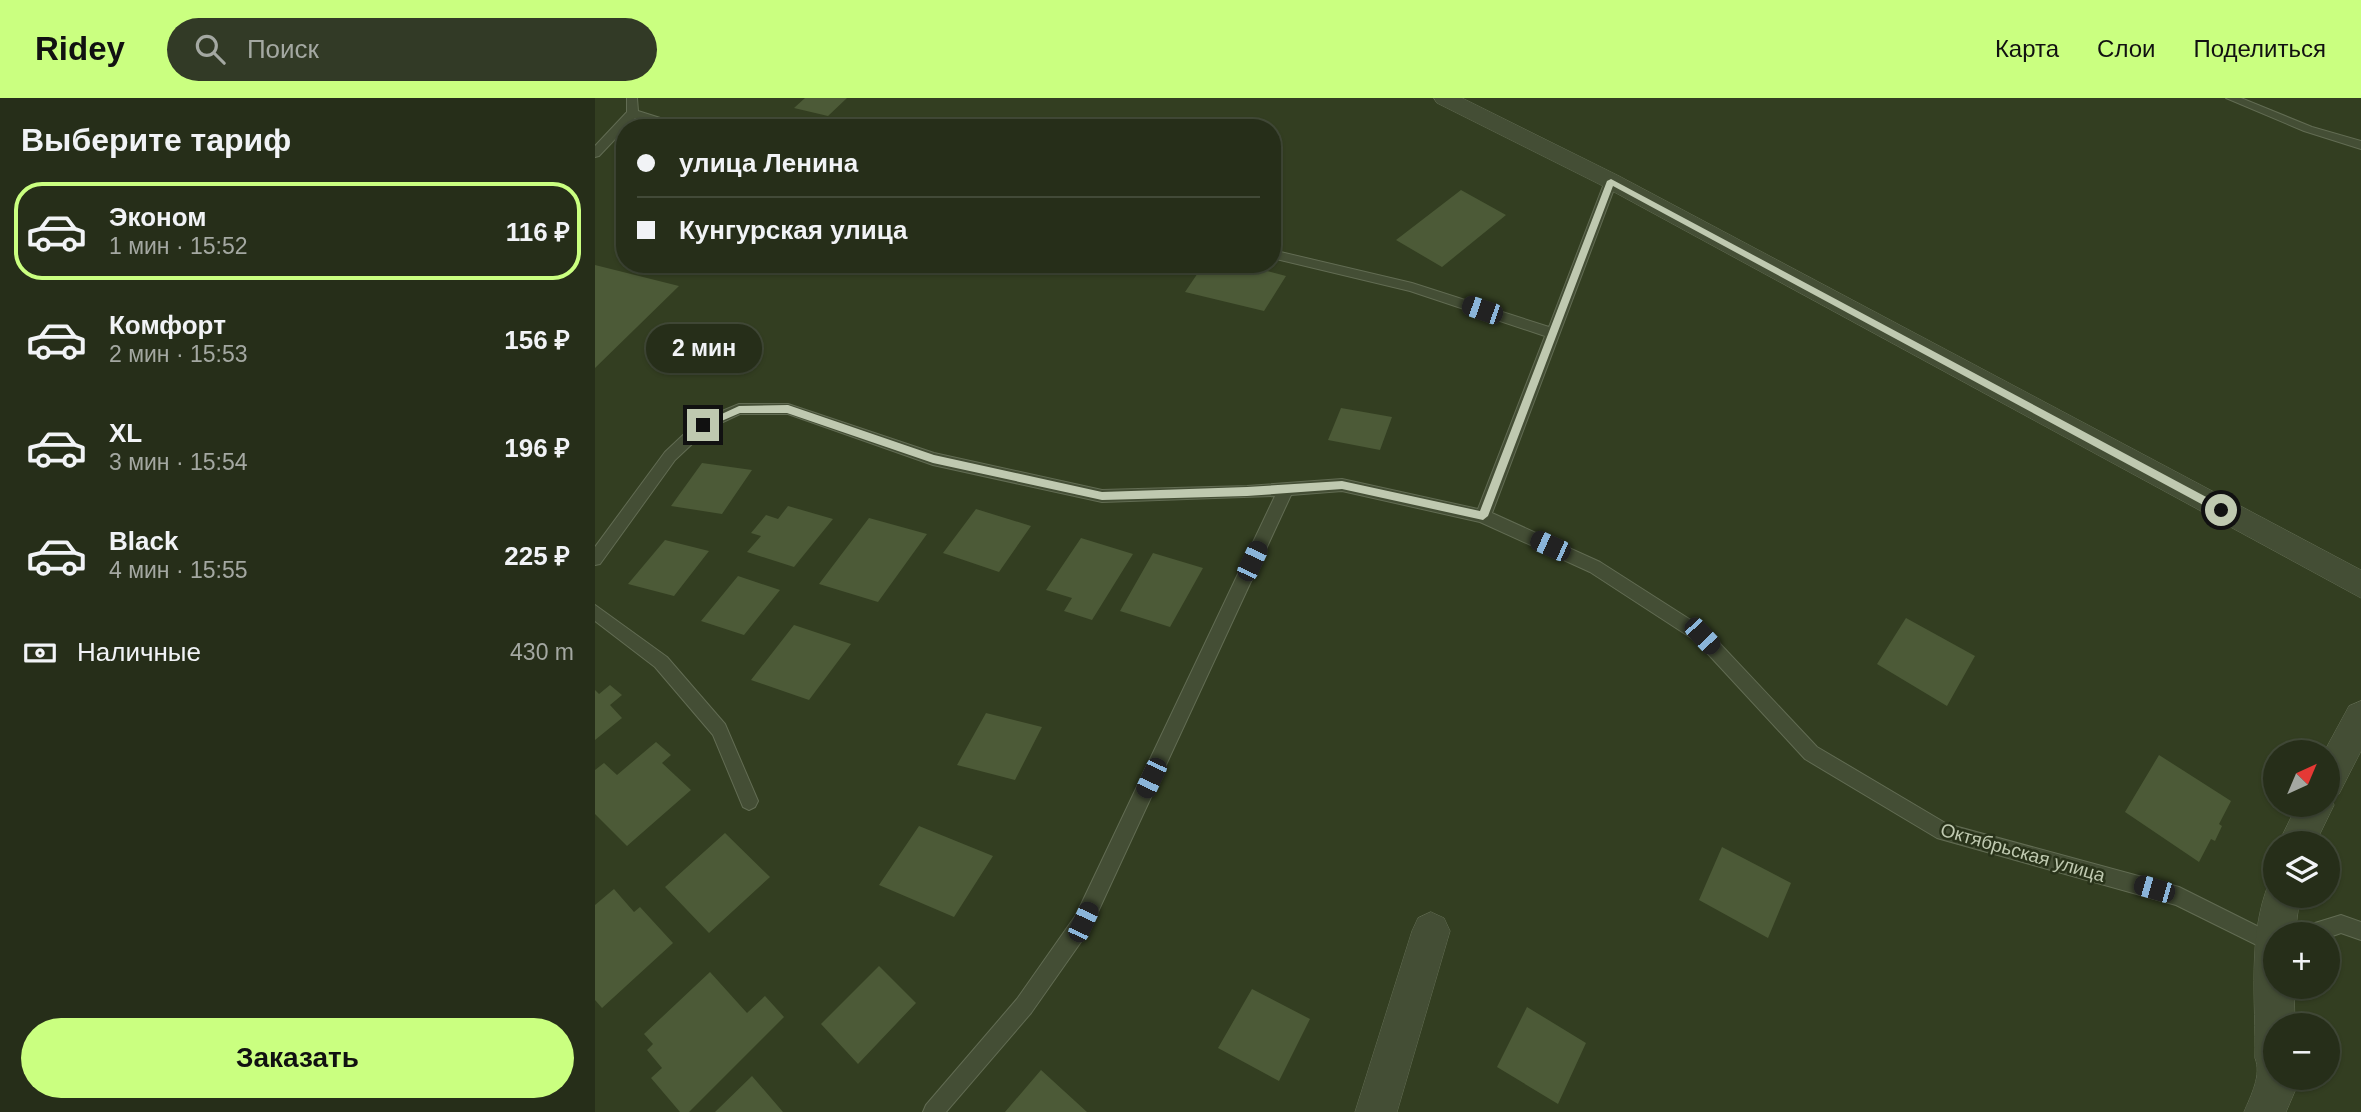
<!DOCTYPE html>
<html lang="ru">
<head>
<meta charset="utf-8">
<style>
	body { margin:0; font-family:Helvetica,sans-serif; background:#323a26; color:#f1f3f6; height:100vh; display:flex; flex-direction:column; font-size:26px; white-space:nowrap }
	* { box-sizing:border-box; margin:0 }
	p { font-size:23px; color:#a4a8a2 }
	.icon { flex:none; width:38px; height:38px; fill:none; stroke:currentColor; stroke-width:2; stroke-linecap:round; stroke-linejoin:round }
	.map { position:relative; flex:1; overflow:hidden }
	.side { display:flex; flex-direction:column; background:#262e19; width:595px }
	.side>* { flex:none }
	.hud { position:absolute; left:21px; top:21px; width:665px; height:154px; border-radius:28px; box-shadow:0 2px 5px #0004,0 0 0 2px #424a38; display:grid; align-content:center; height:154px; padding:0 21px; background:#262e19 }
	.needle { width:46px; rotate:44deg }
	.tools { position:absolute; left:1668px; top:642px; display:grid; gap:14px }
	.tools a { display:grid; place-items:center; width:77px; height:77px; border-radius:50%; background:#262e19; box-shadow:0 2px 5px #0004,0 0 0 2px #424a38; font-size:35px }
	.end { position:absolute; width:32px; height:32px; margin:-16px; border:9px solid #bfc9b0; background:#111; box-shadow:0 0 0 4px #111 }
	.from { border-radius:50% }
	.bubble { position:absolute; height:49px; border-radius:24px; background:#262e19; box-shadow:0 2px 5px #0004,0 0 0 2px #424a38; font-size:23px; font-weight:600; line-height:49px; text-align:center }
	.car { position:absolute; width:21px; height:42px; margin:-21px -10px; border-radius:9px; box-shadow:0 0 5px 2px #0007; background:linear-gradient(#222 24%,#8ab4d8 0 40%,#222 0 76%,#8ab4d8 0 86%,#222 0) }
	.hud b { display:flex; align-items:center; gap:24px; height:66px; font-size:26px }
	.hud b+b { border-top:2px solid #424a38 }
	.hud i { width:18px; height:18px; background:#f1f3f6 }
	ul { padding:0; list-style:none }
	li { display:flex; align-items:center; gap:21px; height:98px; margin:0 14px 10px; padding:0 7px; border:4px solid transparent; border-radius:28px }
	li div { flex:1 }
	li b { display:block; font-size:26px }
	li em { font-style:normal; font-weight:600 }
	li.active { border-color:#caff80 }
	li>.icon { width:63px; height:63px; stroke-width:1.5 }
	h2 { padding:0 21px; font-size:32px; line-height:84px }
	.pay { display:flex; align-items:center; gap:18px; height:77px; padding:0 21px; font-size:26px }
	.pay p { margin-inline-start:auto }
	.action { display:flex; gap:14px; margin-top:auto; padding:14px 21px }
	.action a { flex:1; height:80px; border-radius:42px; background:#caff80; color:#111; font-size:28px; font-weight:600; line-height:80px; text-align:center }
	header { display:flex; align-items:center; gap:42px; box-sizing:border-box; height:98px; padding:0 35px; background:#caff80; color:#111 }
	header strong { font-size:33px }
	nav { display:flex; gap:38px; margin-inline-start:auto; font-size:24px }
	.search { width:490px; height:63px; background:#323a26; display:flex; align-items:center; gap:18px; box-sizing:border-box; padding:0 24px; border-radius:38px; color:#a4a8a2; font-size:26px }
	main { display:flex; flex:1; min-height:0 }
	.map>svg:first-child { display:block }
</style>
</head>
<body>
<header>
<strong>Ridey</strong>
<div class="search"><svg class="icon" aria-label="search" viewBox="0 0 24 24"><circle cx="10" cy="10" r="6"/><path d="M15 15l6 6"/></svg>Поиск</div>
<nav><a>Карта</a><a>Слои</a><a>Поделиться</a></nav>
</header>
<main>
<section class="side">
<h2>Выберите тариф</h2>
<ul>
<li class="active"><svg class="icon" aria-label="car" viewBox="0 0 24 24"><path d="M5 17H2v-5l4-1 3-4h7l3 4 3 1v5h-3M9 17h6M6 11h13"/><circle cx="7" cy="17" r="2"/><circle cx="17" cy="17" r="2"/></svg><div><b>Эконом</b><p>1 мин · 15:52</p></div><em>116 ₽</em></li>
<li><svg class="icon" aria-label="car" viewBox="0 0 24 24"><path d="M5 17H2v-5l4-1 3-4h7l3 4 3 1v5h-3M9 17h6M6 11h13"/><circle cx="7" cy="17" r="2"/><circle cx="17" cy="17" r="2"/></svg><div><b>Комфорт</b><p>2 мин · 15:53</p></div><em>156 ₽</em></li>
<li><svg class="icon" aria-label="car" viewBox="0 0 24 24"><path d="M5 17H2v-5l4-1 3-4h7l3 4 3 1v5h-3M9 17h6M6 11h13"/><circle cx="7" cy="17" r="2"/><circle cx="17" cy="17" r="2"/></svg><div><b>XL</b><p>3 мин · 15:54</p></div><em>196 ₽</em></li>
<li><svg class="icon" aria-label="car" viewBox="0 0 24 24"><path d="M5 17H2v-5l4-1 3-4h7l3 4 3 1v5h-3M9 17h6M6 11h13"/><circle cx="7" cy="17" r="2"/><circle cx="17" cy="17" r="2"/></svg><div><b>Black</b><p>4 мин · 15:55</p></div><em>225 ₽</em></li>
</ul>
<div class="pay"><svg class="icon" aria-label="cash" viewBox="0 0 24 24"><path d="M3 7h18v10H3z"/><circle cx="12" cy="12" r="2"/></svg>Наличные<p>430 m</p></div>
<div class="action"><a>Заказать</a></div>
</section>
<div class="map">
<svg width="1766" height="1014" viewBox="0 0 1766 1014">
	<rect width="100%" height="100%" fill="#333e21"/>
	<path fill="#4c5a37" d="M210 0H252L233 18 199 10Z
		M866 92 911 117 847 169 801 142Z
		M609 166H645L691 178 669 213 590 194Z
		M0 167 84 188 0 270Z
		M746 310 797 319 785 352 733 342Z
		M107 365 157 372 127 416 76 408Z
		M193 408 238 421 199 469 152 454 166 438 156 435 171 417 183 421Z
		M381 411 436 428 404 474 348 455Z
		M274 420 332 436 283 504 224 486Z
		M486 440 538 456 497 522 469 513 477 500 451 492Z
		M70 442 114 453 79 498 33 486Z
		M558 455 608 470 575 529 525 513Z
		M143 478 185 492 149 537 106 523Z
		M1311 520 1380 558 1352 608 1282 566Z
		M199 527 256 546 214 602 156 582Z
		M15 587 27 597 15 607 27 620 0 642V592L4 596Z
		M391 615 447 629 420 682 362 667Z
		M61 644 76 657 67 665 96 692 32 748 0 716V672L9 665 22 677Z
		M1564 657 1636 703 1624 726 1627 728 1620 743 1616 741 1604 764 1530 714Z
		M324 728 398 758 359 819 284 787Z
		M130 735 175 779 114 835 70 789Z
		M1127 749 1196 785 1173 840 1104 802Z
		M19 791 39 814 45 809 78 845 7 910 0 902V807Z
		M284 868 321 905 263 966 226 926Z
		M115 874 152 915 170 898 189 919 94 1014H85L56 980 67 970 52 952 58 946 49 936Z
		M657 891 715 921 684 983 623 950Z
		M932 909 991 945 963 1006 902 969Z
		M446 972 492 1014H410Z
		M157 978 188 1014H120Z"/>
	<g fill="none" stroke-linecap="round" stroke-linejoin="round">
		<g stroke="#626c53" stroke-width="2">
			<path id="lane" d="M32 0H42L43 13 97 30H74L40 20 4 58 0 59V48L32 14Z
				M1631 0H1646L1717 29 1766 43V51L1709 33Z
				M1016 79 1022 83 897 415 1005 464 1113 533 1222 649 1352 726 1584 789 1680 837V856L1581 807 1342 740 1210 661 1101 543 995 474 885 424 747 393 696 397 495 831 436 915 351 1014H328L331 1007 422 901 481 817 680 398 507 404 338 367 193 316H145L113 331 80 362 5 466 0 467V449L70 354 103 323 144 306H193L339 355 507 392 652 388 747 381 883 411 950 238 815 193 677 160V152L817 185 954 229 1010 83Z
				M0 507 72 559 130 626 163 703 160 709 154 712 148 709 118 637 60 569 0 523Z
				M1746 817 1766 824V842L1746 835 1732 840V836H1705L1707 829Z"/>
		</g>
		<g stroke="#626c53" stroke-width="1">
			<path id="street" d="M839 0H867L1024 78 1766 472V500L1008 88 842 5Z
				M1766 603V653L1744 696 1735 699 1739 707 1720 746H1683L1702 707H1732V654H1729L1754 608Z
				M1680 782V798H1705L1700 836H1680V889H1699L1700 928H1680V980H1700V993L1691 1014H1649C1656 997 1667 977 1660 960 1661 904 1652 838 1674 785Z
				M836 814 849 820 855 833 802 1014H760L817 833 823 820Z"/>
		</g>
		<use href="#lane" fill="#444e35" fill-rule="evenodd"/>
		<use href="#street" fill="#444e35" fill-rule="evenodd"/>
	</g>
	<path fill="#bfc9b0" d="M1016 81 1630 409V415H1623L1018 88 893 418 888 422 747 391 652 398 507 402 338 365 192 315H145L108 331 103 327 144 308 193 307 339 357 507 394 652 389 747 383 885 413 1012 83Z"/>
	<g text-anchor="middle" stroke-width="5" stroke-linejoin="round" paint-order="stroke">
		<g font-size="19" fill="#bfc9b0" stroke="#29331a">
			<text transform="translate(1428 754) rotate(16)" y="7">Октябрьская улица</text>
		</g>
	</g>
</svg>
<div class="tools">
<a><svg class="needle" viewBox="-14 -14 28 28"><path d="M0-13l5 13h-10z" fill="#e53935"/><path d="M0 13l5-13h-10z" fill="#a4a8a2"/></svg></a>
<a><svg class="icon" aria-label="layers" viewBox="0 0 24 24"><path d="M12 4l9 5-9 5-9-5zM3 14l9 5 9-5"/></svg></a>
<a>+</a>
<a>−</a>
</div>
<i class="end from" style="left:1626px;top:412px"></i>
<i class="end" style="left:108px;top:327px"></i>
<div class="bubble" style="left:51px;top:226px;width:116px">2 мин</div>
<i class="car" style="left:887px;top:212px;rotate:289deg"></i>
<i class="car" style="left:955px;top:448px;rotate:294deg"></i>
<i class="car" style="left:657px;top:463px;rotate:25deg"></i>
<i class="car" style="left:1107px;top:538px;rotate:137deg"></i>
<i class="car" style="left:556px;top:680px;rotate:205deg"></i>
<i class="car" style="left:1559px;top:791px;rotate:286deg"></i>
<i class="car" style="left:488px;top:824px;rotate:25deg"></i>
<div class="hud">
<b><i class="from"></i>улица Ленина</b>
<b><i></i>Кунгурская улица</b>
</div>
</div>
</main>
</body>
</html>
